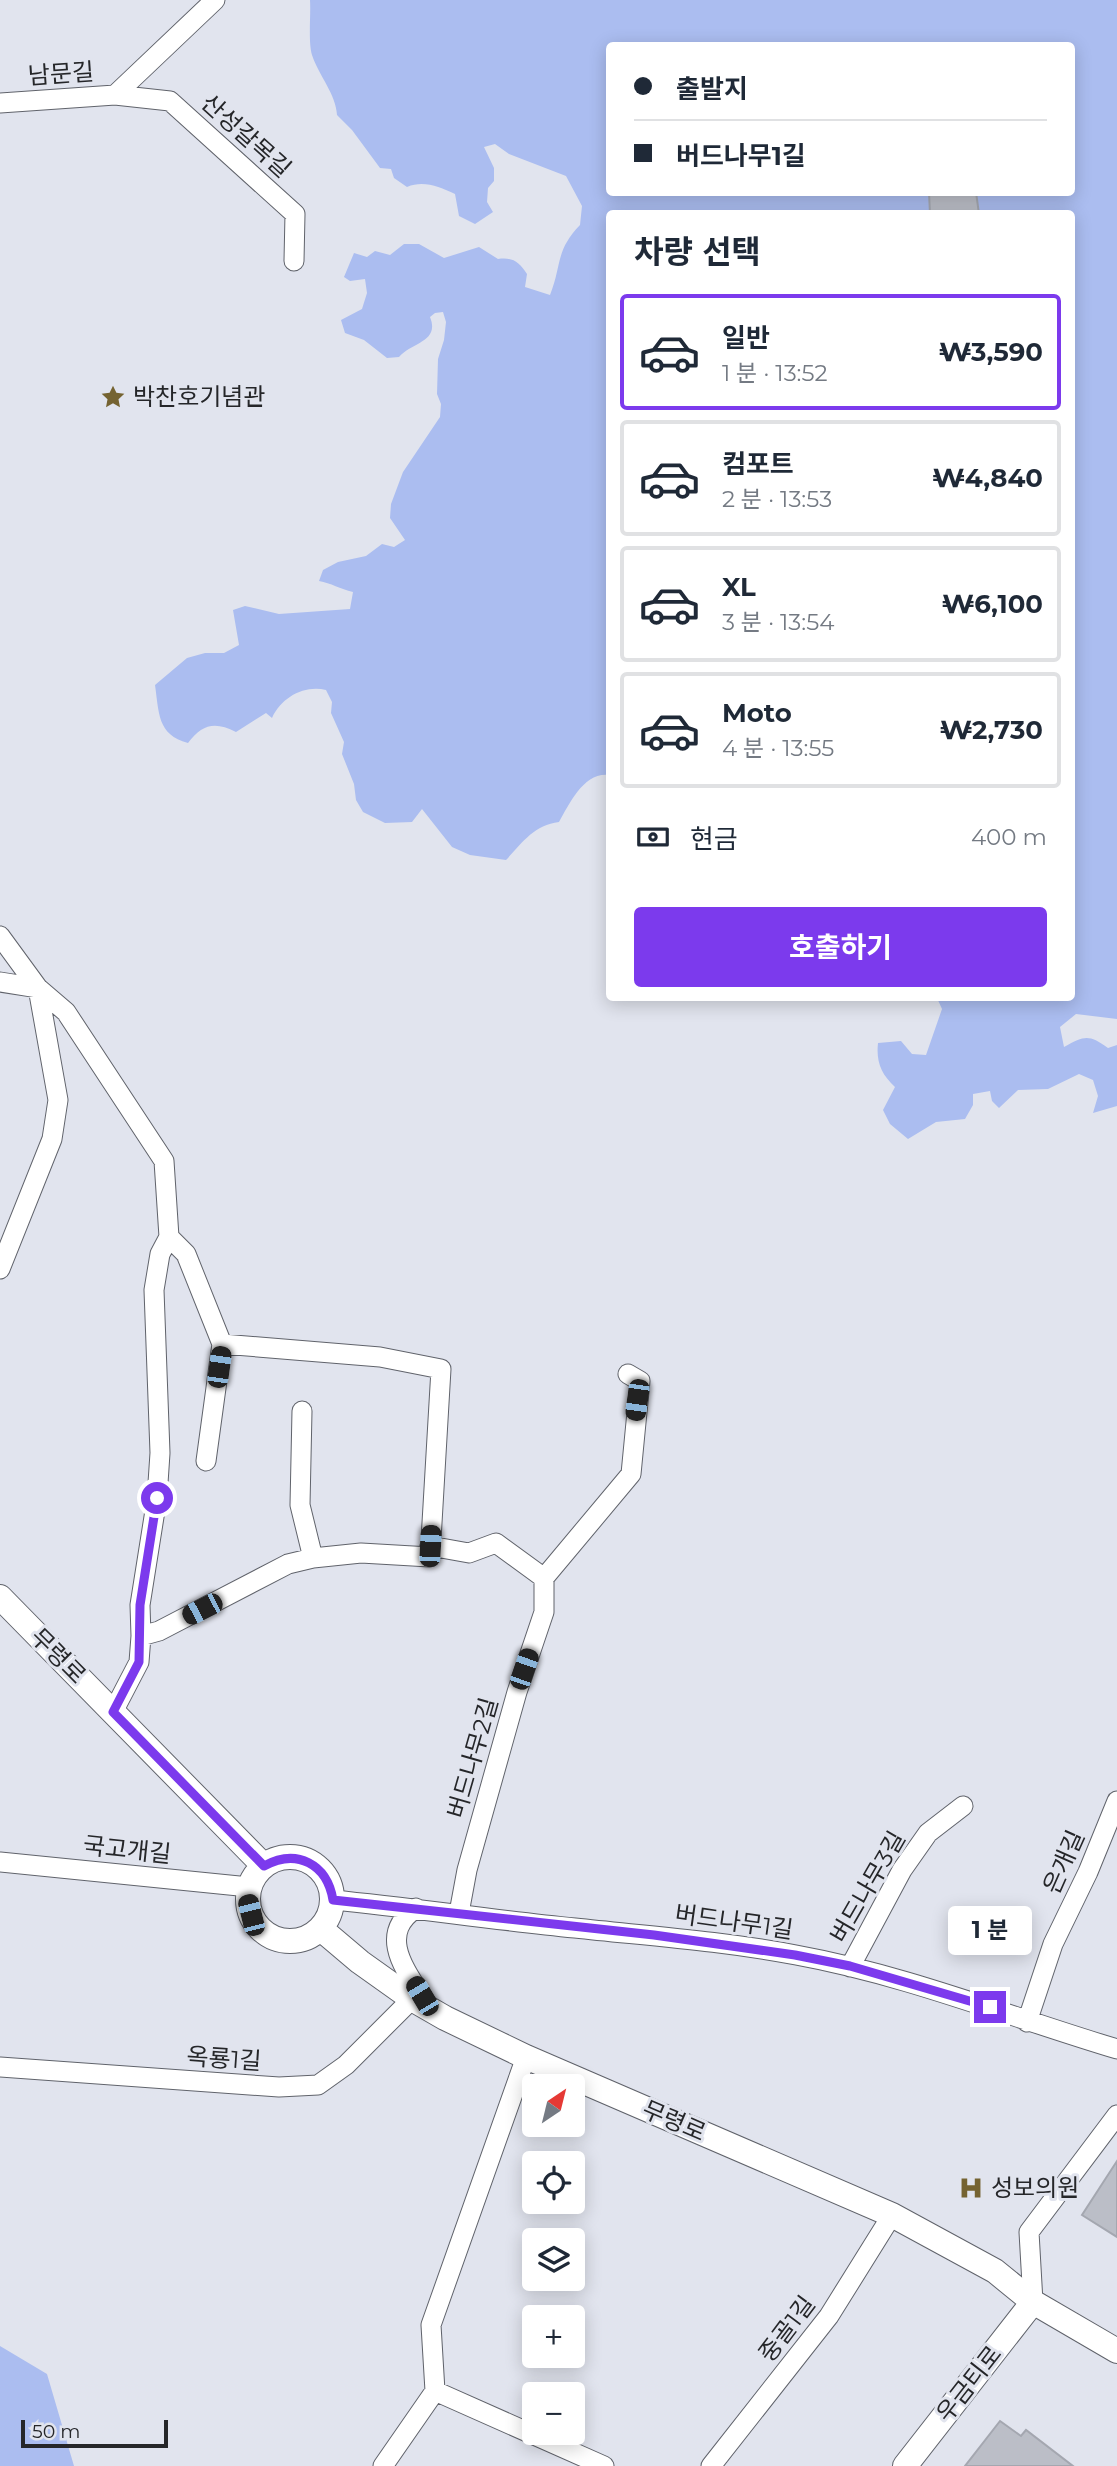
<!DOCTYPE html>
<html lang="ko">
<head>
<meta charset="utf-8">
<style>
	body { margin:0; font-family:Montserrat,"Noto Sans KR",sans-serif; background:#f2f2f3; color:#1f2937; height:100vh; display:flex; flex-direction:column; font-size:26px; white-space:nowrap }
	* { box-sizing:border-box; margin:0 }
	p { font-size:23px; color:#747a83 }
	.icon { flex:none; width:38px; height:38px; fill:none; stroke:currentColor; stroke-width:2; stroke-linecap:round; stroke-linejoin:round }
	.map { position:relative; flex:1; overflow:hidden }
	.panel { position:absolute; left:606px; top:210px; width:469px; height:791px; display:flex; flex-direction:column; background:#fff; border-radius:7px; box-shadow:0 4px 18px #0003 }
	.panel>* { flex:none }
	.hud { position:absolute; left:606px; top:42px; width:469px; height:154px; border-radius:7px; box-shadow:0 4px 18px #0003; display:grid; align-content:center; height:154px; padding:0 28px; background:#fff }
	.needle { width:46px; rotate:35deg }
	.buttons { position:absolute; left:522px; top:2074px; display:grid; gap:14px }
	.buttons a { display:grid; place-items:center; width:63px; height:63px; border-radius:7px; background:#fff; box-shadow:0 4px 18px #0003; font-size:35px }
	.scale { position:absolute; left:21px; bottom:18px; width:147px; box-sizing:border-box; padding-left:7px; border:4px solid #252629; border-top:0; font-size:19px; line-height:24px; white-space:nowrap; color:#252629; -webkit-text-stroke:5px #e1e4ee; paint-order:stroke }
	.end { position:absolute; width:32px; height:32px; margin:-16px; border:9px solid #7c3aed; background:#fff; box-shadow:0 0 0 4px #fff }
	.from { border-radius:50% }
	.bubble { position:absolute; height:49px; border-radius:7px; background:#fff; box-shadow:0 4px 18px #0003; font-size:23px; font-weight:700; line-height:49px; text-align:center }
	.car { position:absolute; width:21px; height:42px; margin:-21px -10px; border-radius:9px; box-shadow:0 0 5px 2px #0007; background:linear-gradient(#222 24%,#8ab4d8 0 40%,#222 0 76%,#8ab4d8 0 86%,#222 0) }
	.hud b { display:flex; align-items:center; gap:24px; height:66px; font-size:26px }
	.hud b+b { border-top:2px solid #e0e1e3 }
	.hud i { width:18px; height:18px; background:#1f2937 }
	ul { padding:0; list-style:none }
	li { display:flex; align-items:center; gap:21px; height:116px; margin:0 14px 10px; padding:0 14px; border:4px solid #e0e1e3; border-radius:7px }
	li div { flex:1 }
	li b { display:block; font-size:26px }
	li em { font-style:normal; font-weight:700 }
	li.on { border-color:#7c3aed }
	li>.icon { width:63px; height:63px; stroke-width:1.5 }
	h2 { padding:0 28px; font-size:32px; line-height:84px }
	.pay { display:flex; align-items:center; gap:18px; height:77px; padding:0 28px; font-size:26px }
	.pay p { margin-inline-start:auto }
	.primary-button { display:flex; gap:14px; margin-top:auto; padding:14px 28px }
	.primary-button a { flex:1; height:80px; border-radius:7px; background:#7c3aed; color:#fff; font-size:28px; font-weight:700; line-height:80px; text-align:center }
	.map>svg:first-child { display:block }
</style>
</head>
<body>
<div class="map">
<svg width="1117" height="2466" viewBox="0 0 1117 2466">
	<rect width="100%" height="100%" fill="#e1e4ee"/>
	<path fill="#abbdf0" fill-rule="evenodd" d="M310 0H1117V1019L1076 1014 1060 1027 1064 1047C1085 1036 1088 1034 1108 1048L1117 1045V1106L1093 1113 1098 1096 1093 1080 1079 1074 1048 1089 1018 1090 999 1108 992 1101 990 1091 973 1094V1105L965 1119 936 1122 908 1139 890 1124 883 1110 895 1087C881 1074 876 1062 878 1043L901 1041 912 1054 926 1055 942 1009 937 998H1071V214H609V775C584 772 570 803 559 822 534 825 522 843 506 860L470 855 452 847 422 809 412 822 385 823 363 812 356 800 354 784 342 754 344 742 331 713 332 702 326 690C304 685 282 697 272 718L266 713 236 732C215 721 202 724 188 743 157 735 159 712 155 685L187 658 205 653H224L239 645 233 610 245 606 279 614 350 609 353 592C340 589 331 583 319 581L323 570 338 562 366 556 382 544 394 547 405 540 390 518 391 504 403 472 440 417 441 404 437 394 438 359 444 340 446 322 443 312 435 313 430 317C440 342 412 342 399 357L387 358 364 340 345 333 341 320 362 309 367 293 365 279 350 281 344 277 354 253 367 257 375 251 390 255 404 244H419L444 258 479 247 498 259C513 257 519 262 527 274L525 287 550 295C562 265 555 251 580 225L582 206 566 176 509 154 495 144 484 147 494 168V181L488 188 487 202 493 212 475 224 459 216 455 194C439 187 424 180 407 187L394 178 391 169 380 168 352 130 337 115C336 94 319 76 312 55 308 42 311 15 310 0ZM609 46H1071V192H609Z
		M0 2346 47 2374 74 2466H0Z"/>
	<path fill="#bbbec7" stroke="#a4a7b0" stroke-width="2" d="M929 192H976L979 214H930Z
		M1117 2161V2237L1082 2215Z
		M1000 2421 1021 2436 1026 2430 1073 2466H965Z"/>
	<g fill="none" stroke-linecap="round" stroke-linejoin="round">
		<g stroke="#60636b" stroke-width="21">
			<path id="minor" d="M115 95 170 101 295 214 294 261
				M0 103 115 95 215 0
				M0 936 38 988 66 1012 164 1161 169 1237 160 1254 154 1290 160 1453 157 1498 140 1605 141 1636 159 1631 288 1564 313 1558
				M0 982 38 988
				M169 1237 186 1254 222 1344 206 1461
				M0 1269 52 1139 58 1100 38 988
				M222 1344 380 1357 441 1369 430 1557 361 1553 313 1558 300 1505 302 1411
				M430 1546 469 1553 496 1543 544 1578 631 1474 640 1381 628 1374
				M113 1712 139 1662 141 1636
				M0 1862 249 1887
				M333 1900C414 1908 494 1920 575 1928 649 1936 723 1941 796 1955 906 1975 1010 2017 1117 2049
				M416 1908C374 1937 410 1975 429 2008
				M459 1913 467 1870 517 1692 544 1612V1578
				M850 1967 902 1870 928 1833 963 1806
				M1027 2022 1053 1944 1088 1872 1117 1801
				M0 2067 279 2087 318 2085 346 2065 412 1999
				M1033 2302 1029 2232 1117 2115
				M435 2391 604 2466
				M383 2466 435 2391 431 2325 526 2057
				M711 2466 829 2316 892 2215"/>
		</g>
		<g stroke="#60636b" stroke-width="26">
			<path id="major" d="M0 1597 264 1866
				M248 1899a42 42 0 1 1 84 0a42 42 0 1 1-84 0Z
				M321 1929 360 1962 412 1999 445 2018 526 2057 892 2215 995 2271 1033 2302 1117 2351
				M905 2466 1033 2302"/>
		</g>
		<use href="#minor" stroke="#fff" stroke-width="19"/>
		<use href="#major" stroke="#fff" stroke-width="24"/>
	</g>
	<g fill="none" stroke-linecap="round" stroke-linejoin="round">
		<path stroke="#7c3aed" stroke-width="9" d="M157 1498 140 1605 139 1662 113 1712 264 1866C297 1848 327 1864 333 1900L654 1935 795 1955 850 1966 990 2007"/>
	</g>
	<defs>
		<g id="sight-bare" transform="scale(1.89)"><path d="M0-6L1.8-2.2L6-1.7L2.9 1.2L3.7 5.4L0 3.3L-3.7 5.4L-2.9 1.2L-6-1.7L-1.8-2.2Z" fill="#756331" stroke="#e1e4ee" stroke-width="2.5" paint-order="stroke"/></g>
		<g id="hospital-bare" transform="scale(1.89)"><path d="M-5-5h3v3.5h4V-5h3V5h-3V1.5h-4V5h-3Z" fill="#756331" stroke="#e1e4ee" stroke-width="2.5" paint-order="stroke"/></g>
	</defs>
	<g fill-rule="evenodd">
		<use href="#sight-bare" x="113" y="397"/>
		<use href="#hospital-bare" x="971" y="2188"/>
	</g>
	<g text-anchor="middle" stroke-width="6" stroke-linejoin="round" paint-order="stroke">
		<g font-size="24" fill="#252629" stroke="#e1e4ee">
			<text transform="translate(61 74) rotate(-4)" y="8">남문길</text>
			<text transform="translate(246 136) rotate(42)" y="8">산성갈목길</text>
			<text transform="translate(58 1656) rotate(45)" y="8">무령로</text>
			<text transform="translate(473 1758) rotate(-74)" y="8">버드나무2길</text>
			<text transform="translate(127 1850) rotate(6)" y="8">국고개길</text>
			<text transform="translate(1064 1862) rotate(-66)" y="8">은개길</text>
			<text transform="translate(868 1887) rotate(-60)" y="8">버드나무3길</text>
			<text transform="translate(734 1922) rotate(8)" y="8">버드나무1길</text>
			<text transform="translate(224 2059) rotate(4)" y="8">옥룡1길</text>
			<text transform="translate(674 2121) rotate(23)" y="8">무령로</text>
			<text transform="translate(787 2329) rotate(-53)" y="8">중골1길</text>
			<text transform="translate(969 2384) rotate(-52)" y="8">우금티로</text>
		</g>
		<g font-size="24" fill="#252629" stroke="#e1e4ee" text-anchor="start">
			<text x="133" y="405">박찬호기념관</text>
			<text x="991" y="2196">성보의원</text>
		</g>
	</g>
</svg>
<div class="buttons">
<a><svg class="needle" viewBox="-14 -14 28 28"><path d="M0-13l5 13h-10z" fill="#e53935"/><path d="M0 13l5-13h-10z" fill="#747a83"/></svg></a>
<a><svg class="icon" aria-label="locate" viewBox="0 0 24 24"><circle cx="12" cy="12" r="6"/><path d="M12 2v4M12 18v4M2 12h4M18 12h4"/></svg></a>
<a><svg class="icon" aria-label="layers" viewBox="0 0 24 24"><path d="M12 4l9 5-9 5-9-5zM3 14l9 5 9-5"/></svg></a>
<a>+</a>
<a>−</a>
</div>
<div class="scale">50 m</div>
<i class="end from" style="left:157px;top:1498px"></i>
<i class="end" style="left:990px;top:2007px"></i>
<div class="bubble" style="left:948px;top:1906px;width:84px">1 분</div>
<i class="car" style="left:219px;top:1367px;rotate:8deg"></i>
<i class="car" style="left:637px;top:1400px;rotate:188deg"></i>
<i class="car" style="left:430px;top:1546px;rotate:3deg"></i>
<i class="car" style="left:202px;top:1609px;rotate:243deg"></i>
<i class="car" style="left:524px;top:1669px;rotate:19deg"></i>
<i class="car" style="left:251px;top:1915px;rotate:346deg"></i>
<i class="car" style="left:422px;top:1996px;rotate:329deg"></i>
<div class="hud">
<b><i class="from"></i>출발지</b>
<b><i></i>버드나무1길</b>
</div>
<section class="panel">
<h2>차량 선택</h2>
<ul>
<li class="on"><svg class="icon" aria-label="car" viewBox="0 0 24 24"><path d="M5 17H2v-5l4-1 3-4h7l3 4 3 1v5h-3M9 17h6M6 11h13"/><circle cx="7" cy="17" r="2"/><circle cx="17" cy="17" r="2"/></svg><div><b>일반</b><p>1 분 · 13:52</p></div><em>₩3,590</em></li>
<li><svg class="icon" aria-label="car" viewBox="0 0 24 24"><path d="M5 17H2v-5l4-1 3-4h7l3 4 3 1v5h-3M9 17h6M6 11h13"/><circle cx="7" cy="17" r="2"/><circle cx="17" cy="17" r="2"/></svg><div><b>컴포트</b><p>2 분 · 13:53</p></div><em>₩4,840</em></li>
<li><svg class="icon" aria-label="car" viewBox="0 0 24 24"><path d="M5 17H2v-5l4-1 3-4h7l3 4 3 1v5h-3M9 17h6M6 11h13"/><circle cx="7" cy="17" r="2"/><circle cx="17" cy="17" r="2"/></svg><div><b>XL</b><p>3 분 · 13:54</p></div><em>₩6,100</em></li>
<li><svg class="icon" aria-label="car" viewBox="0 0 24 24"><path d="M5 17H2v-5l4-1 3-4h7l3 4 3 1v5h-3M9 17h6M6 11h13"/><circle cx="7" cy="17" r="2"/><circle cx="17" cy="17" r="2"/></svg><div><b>Moto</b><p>4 분 · 13:55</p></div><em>₩2,730</em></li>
</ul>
<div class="pay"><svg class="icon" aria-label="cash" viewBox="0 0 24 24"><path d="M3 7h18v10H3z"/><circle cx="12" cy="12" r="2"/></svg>현금<p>400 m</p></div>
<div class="primary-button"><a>호출하기</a></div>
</section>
</div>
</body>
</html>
